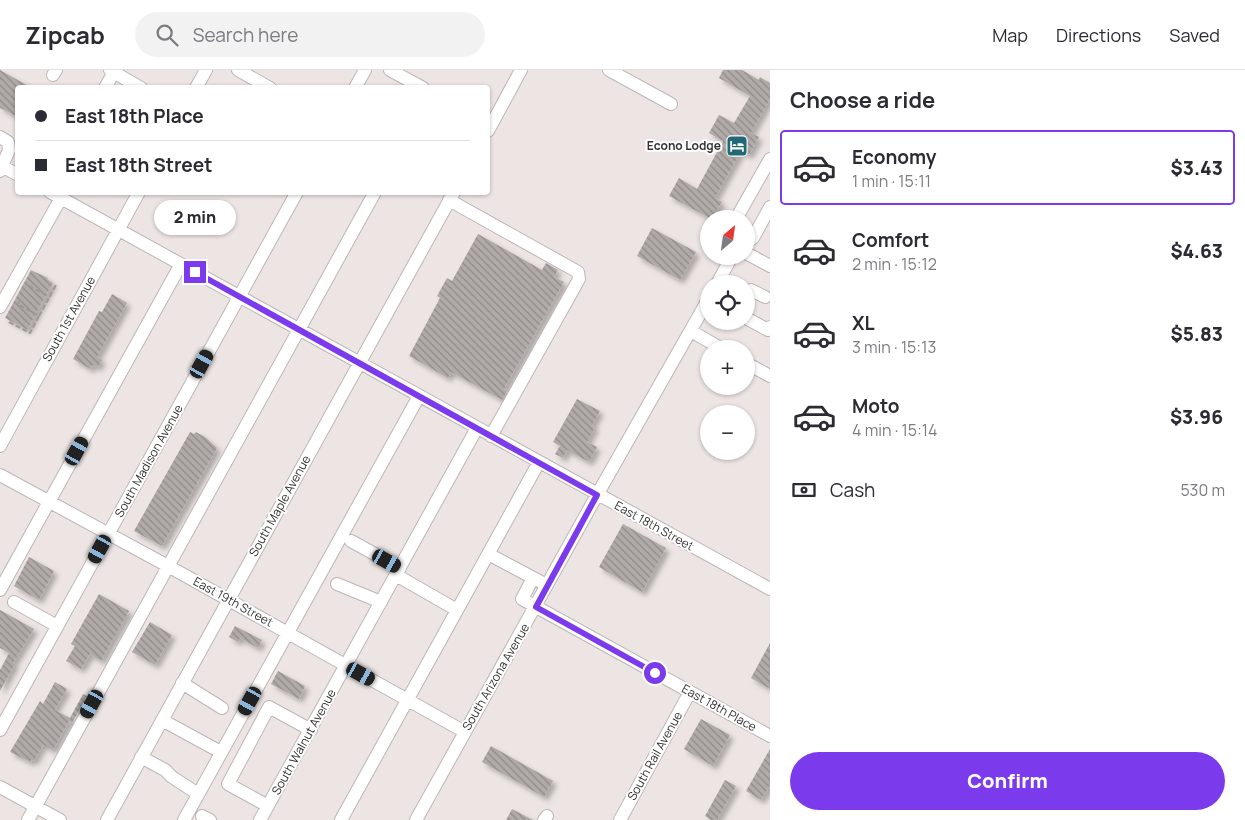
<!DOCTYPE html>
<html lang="en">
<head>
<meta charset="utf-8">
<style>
	body { margin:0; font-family:Manrope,sans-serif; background:#f2f2f3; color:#2b2b33; height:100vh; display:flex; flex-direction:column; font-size:19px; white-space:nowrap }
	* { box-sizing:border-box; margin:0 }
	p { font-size:16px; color:#7c7c81 }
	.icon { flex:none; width:28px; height:28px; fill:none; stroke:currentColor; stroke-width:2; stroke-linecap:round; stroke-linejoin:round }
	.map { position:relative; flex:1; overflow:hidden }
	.sheet { display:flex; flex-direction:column; background:#fff; width:475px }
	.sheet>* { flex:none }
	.guide { position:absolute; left:15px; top:15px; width:475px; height:110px; border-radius:5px; box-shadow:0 1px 4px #0004; display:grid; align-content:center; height:110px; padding:0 20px; background:#fff }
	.needle { width:32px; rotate:29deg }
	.fabs { position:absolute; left:700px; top:140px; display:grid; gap:10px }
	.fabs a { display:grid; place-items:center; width:55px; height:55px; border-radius:50%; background:#fff; box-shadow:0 1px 4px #0004; font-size:25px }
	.end { position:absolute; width:22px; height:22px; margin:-11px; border:6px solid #7c3aed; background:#fff; box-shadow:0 0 0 2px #fff }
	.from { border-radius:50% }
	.bubble { position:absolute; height:35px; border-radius:18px; background:#fff; box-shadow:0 1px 4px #0004; font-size:16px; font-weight:800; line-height:35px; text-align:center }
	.car { position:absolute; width:15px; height:30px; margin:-15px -8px; border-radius:6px; box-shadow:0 0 4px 1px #0007; background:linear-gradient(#222 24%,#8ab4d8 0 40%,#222 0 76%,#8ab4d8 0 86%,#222 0) }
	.guide b { display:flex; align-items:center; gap:18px; height:48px; font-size:19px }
	.guide b+b { border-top:1px solid #e1e1e2 }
	.guide i { width:12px; height:12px; background:#2b2b33 }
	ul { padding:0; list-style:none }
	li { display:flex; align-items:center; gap:15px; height:75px; margin:0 10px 8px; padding:0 10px; border:2px solid transparent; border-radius:5px }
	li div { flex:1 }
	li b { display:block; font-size:19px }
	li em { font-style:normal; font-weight:800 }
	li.active { border-color:#7c3aed }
	li>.icon { width:45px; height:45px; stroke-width:1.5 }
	h2 { padding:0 20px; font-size:22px; line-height:60px }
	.pay { display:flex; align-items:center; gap:12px; height:55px; padding:0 20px; font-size:19px }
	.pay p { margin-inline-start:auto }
	.button { display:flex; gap:10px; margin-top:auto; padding:10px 20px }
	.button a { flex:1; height:58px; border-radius:30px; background:#7c3aed; color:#fff; font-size:20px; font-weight:800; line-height:58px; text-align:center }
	header { display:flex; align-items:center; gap:30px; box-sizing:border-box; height:70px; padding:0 25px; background:#fff; border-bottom:1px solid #e1e1e2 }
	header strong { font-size:24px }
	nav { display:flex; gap:28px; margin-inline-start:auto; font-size:18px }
	.search { width:350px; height:45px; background:#f2f2f3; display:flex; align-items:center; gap:12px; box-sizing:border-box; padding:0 18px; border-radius:28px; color:#7c7c81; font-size:19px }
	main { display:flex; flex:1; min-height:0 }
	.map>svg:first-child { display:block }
</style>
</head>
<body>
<header>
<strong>Zipcab</strong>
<div class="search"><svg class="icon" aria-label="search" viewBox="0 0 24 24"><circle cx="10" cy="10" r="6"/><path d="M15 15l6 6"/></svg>Search here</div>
<nav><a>Map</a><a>Directions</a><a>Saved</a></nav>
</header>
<main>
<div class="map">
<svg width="770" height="750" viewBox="0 0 770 750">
	<defs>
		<pattern id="building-back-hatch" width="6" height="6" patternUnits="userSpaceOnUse" patternTransform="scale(1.25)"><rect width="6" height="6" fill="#b0aaa8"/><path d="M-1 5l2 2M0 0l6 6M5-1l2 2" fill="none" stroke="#908b89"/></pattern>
		<filter id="shadow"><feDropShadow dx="4" dy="4" stdDeviation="2.5" flood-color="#0004"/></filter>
	</defs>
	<rect width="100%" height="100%" fill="#ece5e3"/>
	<path fill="url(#building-back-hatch)" filter="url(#shadow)" d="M0 0 32 18H18V47L0 38Z
		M723 0H742L759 10 760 7 770 13V29L751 63 759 67 749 85 741 81 715 128 722 132 711 149 669 126 679 108 697 119 723 71 709 63 719 45 734 53 750 26 719 8Z
		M652 158 696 182 680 210 637 186Z
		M478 164 542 200 546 193 558 200 554 207 564 212 504 319 507 321 502 330 451 302 448 308 409 286 440 228 437 226 447 208 452 211Z
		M31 200 48 208 47 209 53 213 27 260 5 248Z
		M112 224 127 233 97 287 102 290 98 297 93 295 90 299 73 289 99 241 102 242Z
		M577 329 600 341 592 355 595 357 587 372 597 377 589 392 567 380 563 388 555 384 560 376 553 372Z
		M190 362 194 364 196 362 205 367 217 378 162 476 134 461Z
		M623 454 666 478 642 522 599 497Z
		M29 487 54 501 39 530 14 516Z
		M99 524 129 541 101 591 90 584 81 599 66 591 75 576 71 574Z
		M0 540 34 559 13 593 15 594 0 621V600L9 583 0 578Z
		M150 552 172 565 155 595 132 582Z
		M235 556 262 570 258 578 240 568 238 572 229 567Z
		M770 573V619L751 608Z
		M278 601 305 616 299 629 271 614Z
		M55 612 67 619 55 640 70 648 83 624 87 626 72 653 69 651 53 680 43 675 34 691 31 690 30 692 10 682 40 631 43 634Z
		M701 649 730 665 713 696 684 679Z
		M491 676 553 711 544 727 482 692Z
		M770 679V715L761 730 746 721Z
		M725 710 736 716 717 750H711L705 746Z
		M512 739 533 750H506Z"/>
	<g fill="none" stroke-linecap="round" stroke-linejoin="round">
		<g stroke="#bdb6b4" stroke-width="14">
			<path id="minor" d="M110 0 141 18
				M238 0 270 18
				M390 0 423 18
				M609 0 671 34
				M53 5 56 0
				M105 18 114 2
				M196 18 206 0
				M355 18 365 0
				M488 61 521 0
				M0 67 8 72 9 80 0 101
				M0 95 18 105
				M50 122 770 519
				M449 130 578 202 579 209 573 220 491 366
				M736 149 770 89
				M746 172 753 168 770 137
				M746 183 770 196
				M717 214 732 186
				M746 229 751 220 765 227
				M0 237 61 128
				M746 248 768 260 770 257
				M691 261 722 279
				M746 293 770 306
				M0 376 139 122
				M0 405 168 496 465 662
				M351 471 400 498
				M494 487 541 512
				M396 505 457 540
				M533 508 522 529 770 666
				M337 514 381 532
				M0 520 181 194
				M14 532 57 556
				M182 613 222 638
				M162 650 217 680
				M0 660 297 122
				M141 687 165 700 172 707 192 720
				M0 717 60 750
				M268 736 228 714 269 637 311 660
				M202 746 210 750
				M28 750 375 122
				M107 750 454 122
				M184 750 419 326
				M260 750 477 358
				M341 750 539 392
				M416 750 597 425 709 228
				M544 750 547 746
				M620 750 690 622"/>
		</g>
		<path stroke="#9e9997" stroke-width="2" stroke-dasharray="5 2.5" stroke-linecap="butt" d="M29 216 50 227
			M39 246 56 215
			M9 252 30 263 39 246 18 234 20 230"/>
		<use href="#minor" stroke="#fff" stroke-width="12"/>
	</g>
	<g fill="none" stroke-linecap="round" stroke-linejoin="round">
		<path stroke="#7c3aed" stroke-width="6" d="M195 202 597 425 536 537 655 603"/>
	</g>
	<defs>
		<g id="hotel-square" transform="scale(1.125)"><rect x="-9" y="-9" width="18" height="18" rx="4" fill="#226977" stroke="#fff"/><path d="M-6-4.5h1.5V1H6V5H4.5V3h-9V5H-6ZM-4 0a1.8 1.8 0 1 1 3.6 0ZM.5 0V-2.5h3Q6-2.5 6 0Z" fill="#fff"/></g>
	</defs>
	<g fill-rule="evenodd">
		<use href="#hotel-square" x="737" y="76"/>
	</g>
	<g text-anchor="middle" stroke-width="4" stroke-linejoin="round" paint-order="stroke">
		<g font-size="12" font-weight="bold" fill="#343131" stroke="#fff" text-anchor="end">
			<text x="721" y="80">Econo Lodge</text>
		</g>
		<g font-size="12" fill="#343131" stroke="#fff">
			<text transform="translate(69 249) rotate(-61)" y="4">South 1st Avenue</text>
			<text transform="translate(149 391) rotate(-61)" y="4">South Madison Avenue</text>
			<text transform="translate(280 436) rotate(-61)" y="4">South Maple Avenue</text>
			<text transform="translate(654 456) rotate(29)" y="4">East 18th Street</text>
			<text transform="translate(233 532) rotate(29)" y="4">East 19th Street</text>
			<text transform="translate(496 607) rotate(-60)" y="4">South Arizona Avenue</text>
			<text transform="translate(719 638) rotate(29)" y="4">East 18th Place</text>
			<text transform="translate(304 672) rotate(-61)" y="4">South Walnut Avenue</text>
			<text transform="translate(655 686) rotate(-61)" y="4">South Rail Avenue</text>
		</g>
	</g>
</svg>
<div class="fabs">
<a><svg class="needle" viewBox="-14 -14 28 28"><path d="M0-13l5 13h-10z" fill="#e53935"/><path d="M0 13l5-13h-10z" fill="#7c7c81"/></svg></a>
<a><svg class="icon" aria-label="locate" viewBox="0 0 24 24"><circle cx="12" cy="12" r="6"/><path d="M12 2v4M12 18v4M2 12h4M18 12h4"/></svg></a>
<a>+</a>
<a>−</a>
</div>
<i class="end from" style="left:655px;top:603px"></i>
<i class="end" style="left:195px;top:202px"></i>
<div class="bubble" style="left:154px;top:130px;width:82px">2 min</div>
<i class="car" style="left:202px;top:294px;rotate:29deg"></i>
<i class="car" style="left:77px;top:381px;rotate:29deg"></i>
<i class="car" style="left:100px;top:479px;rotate:209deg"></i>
<i class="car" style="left:387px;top:491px;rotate:119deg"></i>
<i class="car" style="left:361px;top:604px;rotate:119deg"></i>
<i class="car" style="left:250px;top:631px;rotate:209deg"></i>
<i class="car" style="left:92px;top:634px;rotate:209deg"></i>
<div class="guide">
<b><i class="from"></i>East 18th Place</b>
<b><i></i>East 18th Street</b>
</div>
</div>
<section class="sheet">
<h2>Choose a ride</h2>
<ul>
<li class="active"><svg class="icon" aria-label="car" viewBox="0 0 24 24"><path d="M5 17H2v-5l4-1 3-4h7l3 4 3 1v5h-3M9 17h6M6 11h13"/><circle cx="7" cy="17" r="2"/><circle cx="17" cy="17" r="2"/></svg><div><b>Economy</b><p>1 min · 15:11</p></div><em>$3.43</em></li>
<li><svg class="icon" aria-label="car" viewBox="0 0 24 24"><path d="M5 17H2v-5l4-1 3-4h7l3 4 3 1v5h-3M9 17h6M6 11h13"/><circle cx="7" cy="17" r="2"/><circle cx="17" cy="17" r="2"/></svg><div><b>Comfort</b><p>2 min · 15:12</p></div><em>$4.63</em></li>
<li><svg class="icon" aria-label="car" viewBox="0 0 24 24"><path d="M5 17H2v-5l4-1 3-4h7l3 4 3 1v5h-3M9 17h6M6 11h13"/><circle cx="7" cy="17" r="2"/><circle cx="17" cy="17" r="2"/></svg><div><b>XL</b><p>3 min · 15:13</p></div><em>$5.83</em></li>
<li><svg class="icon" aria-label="car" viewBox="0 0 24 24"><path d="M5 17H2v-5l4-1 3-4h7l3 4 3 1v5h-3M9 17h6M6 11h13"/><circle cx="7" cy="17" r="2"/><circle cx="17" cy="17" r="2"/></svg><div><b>Moto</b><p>4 min · 15:14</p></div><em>$3.96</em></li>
</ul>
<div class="pay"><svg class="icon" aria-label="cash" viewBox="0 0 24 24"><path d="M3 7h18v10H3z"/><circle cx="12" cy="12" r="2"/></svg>Cash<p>530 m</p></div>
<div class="button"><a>Confirm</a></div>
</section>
</main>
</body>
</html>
